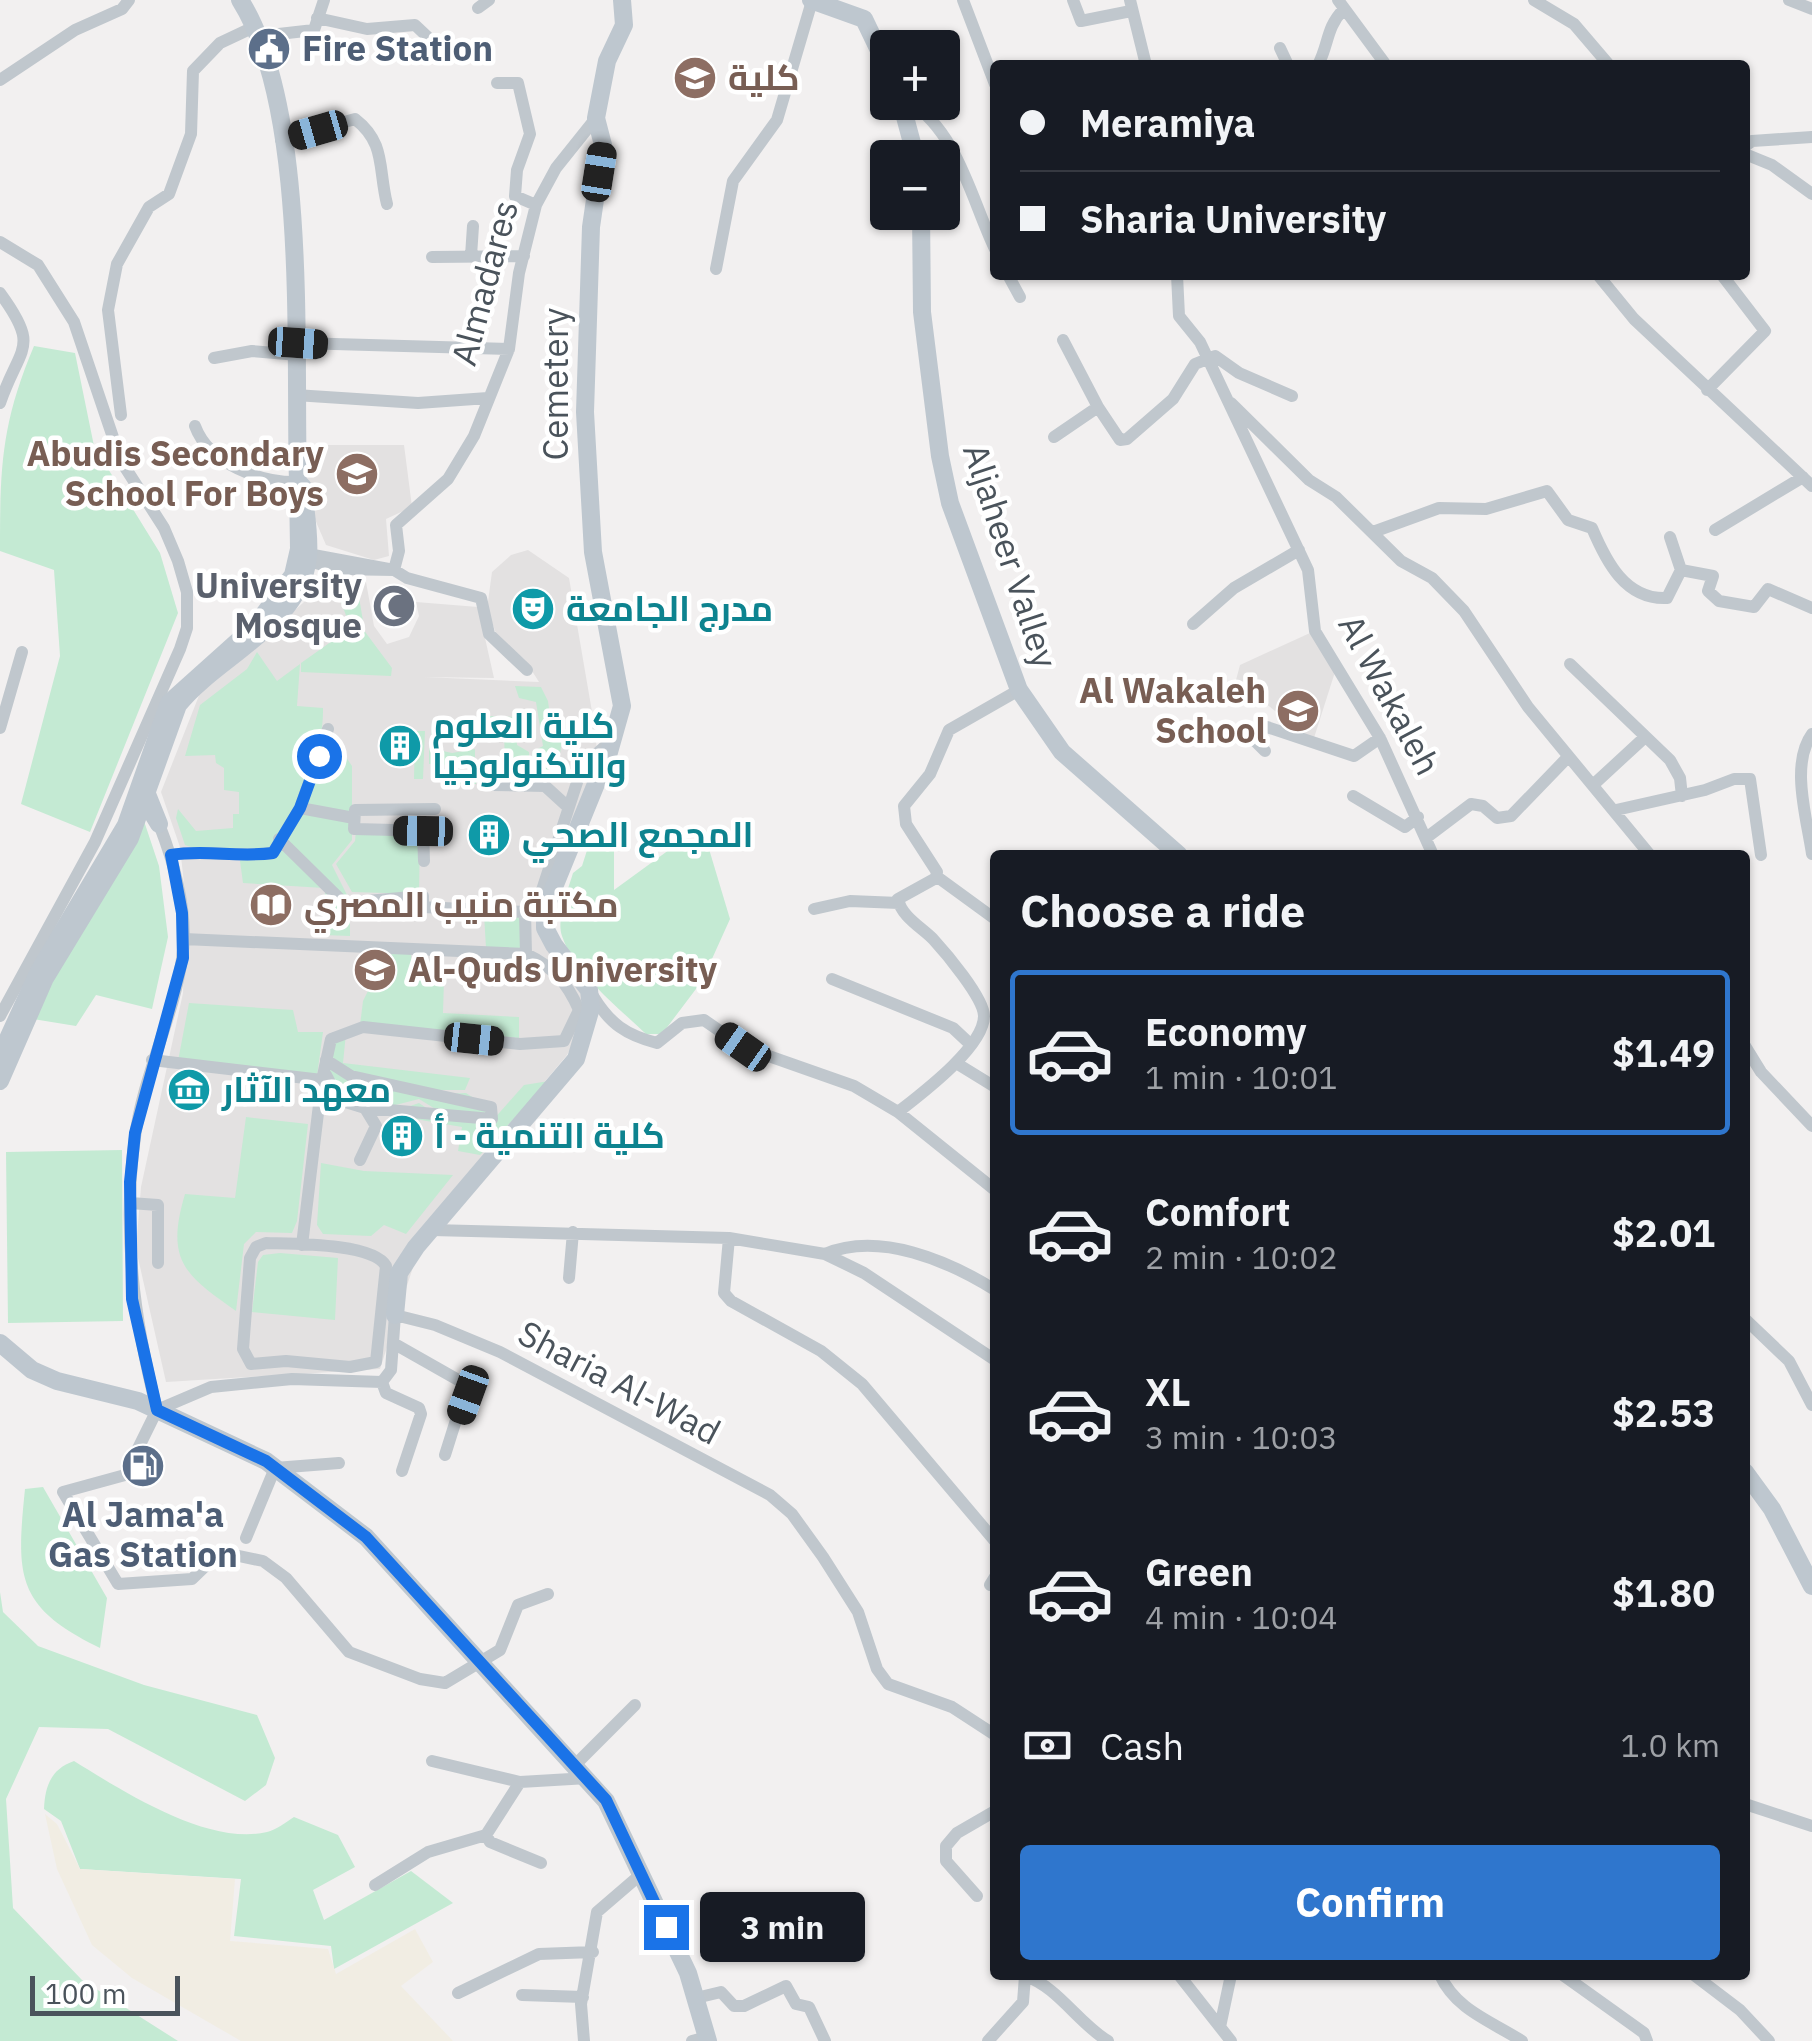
<!DOCTYPE html>
<html lang="en">
<head>
<meta charset="utf-8">
<style>
	body { margin:0; font-family:"IBM Plex Sans",Cairo,sans-serif; background:#242831; color:#f1f3f6; height:100vh; display:flex; flex-direction:column; font-size:38px; white-space:nowrap }
	* { box-sizing:border-box; margin:0 }
	p { font-size:32px; color:#9ea1a6 }
	.icon { flex:none; width:55px; height:55px; fill:none; stroke:currentColor; stroke-width:2; stroke-linecap:round; stroke-linejoin:round }
	.map { position:relative; flex:1; overflow:hidden }
	.details { position:absolute; left:990px; top:850px; width:760px; height:1130px; display:flex; flex-direction:column; background:#171b24; border-radius:10px; box-shadow:0 2px 8px #0004 }
	.details>* { flex:none }
	.hud { position:absolute; left:990px; top:60px; width:760px; height:220px; border-radius:10px; box-shadow:0 2px 8px #0004; display:grid; align-content:center; height:220px; padding:0 30px; background:#171b24 }
	.buttons { position:absolute; left:870px; top:30px; display:grid; gap:20px }
	.buttons a { display:grid; place-items:center; width:90px; height:90px; border-radius:10px; background:#171b24; box-shadow:0 2px 8px #0004; font-size:50px }
	.scale { position:absolute; left:30px; bottom:25px; width:150px; box-sizing:border-box; padding-left:10px; border:5px solid #4a535b; border-top:0; font-size:28px; line-height:35px; white-space:nowrap; color:#4a535b; -webkit-text-stroke:8px #fff; paint-order:stroke }
	.end { position:absolute; width:45px; height:45px; margin:-22px; border:12px solid #1a73e8; background:#fff; box-shadow:0 0 0 5px #fff }
	.from { border-radius:50% }
	.bubble { position:absolute; height:70px; border-radius:10px; background:#171b24; box-shadow:0 2px 8px #0004; font-size:32px; font-weight:700; line-height:70px; text-align:center }
	.car { position:absolute; width:30px; height:60px; margin:-30px -15px; border-radius:12px; box-shadow:0 0 8px 2px #0007; background:linear-gradient(#222 24%,#8ab4d8 0 40%,#222 0 76%,#8ab4d8 0 86%,#222 0) }
	.hud b { display:flex; align-items:center; gap:35px; height:95px; font-size:38px }
	.hud b+b { border-top:2px solid #363941 }
	.hud i { width:25px; height:25px; background:#f1f3f6 }
	ul { padding:0; list-style:none }
	li { display:flex; align-items:center; gap:30px; height:165px; margin:0 20px 15px; padding:0 10px; border:5px solid transparent; border-radius:10px }
	li div { flex:1 }
	li b { display:block; font-size:38px }
	li em { font-style:normal; font-weight:700 }
	li.active { border-color:#2f76cd }
	li>.icon { width:90px; height:90px; stroke-width:1.5 }
	h2 { padding:0 30px; font-size:45px; line-height:120px }
	.pay { display:flex; align-items:center; gap:25px; height:110px; padding:0 30px; font-size:38px }
	.pay p { margin-inline-start:auto }
	.cta { display:flex; gap:20px; margin-top:auto; padding:20px 30px }
	.cta a { flex:1; height:115px; border-radius:10px; background:#2f76cd; color:#fff; font-size:40px; font-weight:700; line-height:115px; text-align:center }
	.map>svg:first-child { display:block }
</style>
</head>
<body>
<div class="map">
<svg width="1812" height="2041" viewBox="0 0 1812 2041">
	<rect width="100%" height="100%" fill="#f2f0f0"/>
	<path fill="#e3e1e1" d="M305 445H404L412 507 386 519 389 556 374 560 326 545 308 503Z
		M528 550 569 578 595 729 598 764 553 861 538 915 585 992 584 1024 567 1055 428 1221 380 1369 166 1382 136 1249 141 1187 183 993 186 902 180 847 161 792 200 693 335 575 366 582 374 626 387 644 409 637 419 616 416 602 478 607 494 678 424 677 539 682 525 660 497 636 487 609 492 572 511 555Z
		M1310 633 1335 672 1313 741 1236 680 1240 665Z"/>
	<path fill="#c4ead3" d="M34 346 75 353 94 446 160 553 178 613 90 832 21 804 60 656 54 570 0 551C0 468 1 424 34 346Z
		M357 585 364 627 360 625 392 668 391 676 301 672V663L359 622 350 626 336 589Z
		M257 652 277 681 300 664 297 706 323 708C324 758 295 808 270 849L194 848 185 845 176 818 178 809 196 831 233 828V814H239V792L224 790V768L216 763 215 755 185 756 200 705 247 669Z
		M515 686 541 687 548 701 553 739 562 741 556 779 532 768V752L543 746 536 702 519 698Z
		M490 716 516 717 517 745 529 752 530 782 484 781 485 771 505 770 504 729 491 728Z
		M432 723 473 724V740L452 734 431 737Z
		M415 731H425L423 779H414Z
		M329 732 352 766V816L302 806Z
		M429 748 452 753 475 749V766L429 764Z
		M443 773H477L476 784H443Z
		M301 811 352 821V840L332 865 350 901 282 838Z
		M143 818 159 866 168 937 152 1009 96 995 76 1026 33 1019 79 924Z
		M356 831 420 834 419 894 352 892 336 864 355 841Z
		M684 839 709 849 730 919 702 981 662 1034H646C618 1007 575 974 562 936 556 919 568 890 573 873L582 866 590 841 614 847V890Z
		M280 843 324 888 243 883 240 861Z
		M325 889 350 906V936L324 935Z
		M484 914 521 915 522 949 486 948Z
		M360 949 411 951 412 980H444L443 1013 519 1017V1038L360 1025 363 1001 373 981Z
		M189 1003 293 1010 298 1032H323L317 1076 178 1061Z
		M346 1033 343 1063 470 1078 465 1090H423L352 1075 328 1053 333 1040Z
		M327 1063 423 1095 466 1093 489 1108 490 1117 442 1113 419 1099 372 1111 340 1098Z
		M549 1081 480 1155 458 1151 462 1127 386 1114 419 1103 440 1117 492 1121 524 1085Z
		M246 1117 308 1124 297 1221 292 1233 256 1232 244 1244 236 1311C185 1275 165 1261 185 1194L235 1198Z
		M122 1150 123 1321 8 1323 6 1152Z
		M321 1163 364 1171 453 1175 406 1234 384 1225 371 1236 323 1234 317 1225Z
		M280 1253 338 1258 335 1320 252 1312 258 1262 263 1255Z
		M43 1487 107 1598 100 1648C16 1607 16 1577 25 1489Z
		M0 1592 3 1612 38 1646 144 1685 257 1715 275 1758 266 1785 245 1801 108 1729 39 1727 6 1799 13 1908 82 1980 178 2041H0Z
		M74 1761C123 1791 207 1846 267 1832 276 1830 286 1822 294 1817L338 1835 355 1867 313 1890 324 1920 411 1871 453 1903 334 1969 331 1946 234 1936 241 1879 80 1869 61 1821 44 1809C45 1786 51 1769 74 1761Z"/>
	<path fill="#f1ede3" d="M45 1814 57 1824 80 1869 235 1879 230 1941 328 1949 336 1974 415 1929 433 1962 401 1986 453 2041H241L132 1978 92 1945 57 1869Z"/>
	<g fill="none" stroke-linecap="round" stroke-linejoin="round">
		<path stroke="#c0c7cd" stroke-width="12" d="M963 0 995 84
			M1073 0 1081 21 1131 11
			M1130 0 1146 65
			M1338 0 1386 65
			M1534 0 1574 24 1609 65
			M1789 0 1812 9
			M478 8 489 0
			M317 18 367 29 415 25 433 42
			M261 36 314 30 324 0
			M1280 48 1288 65
			M1318 65C1329 44 1326 28 1343 10
			M0 80 75 30 122 9 129 0
			M497 83H518L530 134 517 170 515 196 536 205
			M909 102C957 130 972 201 995 249
			M281 140 355 119C386 143 378 168 387 204
			M1745 146 1752 141 1812 137
			M1745 154 1772 165 1812 194
			M0 242 38 265 74 322 121 461 164 528 178 561 187 592V628L180 649 95 842 0 1016
			M471 256 473 226
			M432 257 524 256
			M716 269 733 181 777 120 812 1
			M1008 275 1020 297
			M1177 275 1179 316 1200 342 1308 570 1315 631 1380 738 1433 855
			M1598 275 1634 319 1812 486
			M0 293C41 349 20 345 0 403
			M1063 340 1098 407
			M299 343 509 349
			M214 358 252 351 298 355
			M1707 390 1765 331 1722 275
			M295 395 418 403 488 398
			M1231 403 1309 480 1336 497 1401 561 1432 578 1464 611 1528 707 1650 855
			M121 415 108 310 117 264 149 207 169 194 191 134 193 71 220 43 256 26
			M195 426C209 464 261 483 298 482
			M1054 437 1098 407 1120 440 1127 439 1173 399 1195 364 1215 356 1239 373 1292 396
			M1715 530 1803 477
			M1373 532 1439 508 1486 509 1547 491 1568 520 1592 528C1606 561 1625 600 1667 598L1681 570 1713 576 1708 591 1719 601 1754 607 1768 589 1812 608
			M1670 537 1681 570
			M308 554 394 570 337 569 298 558Z
			M1193 624 1234 588 1299 550
			M1570 664 1670 760 1680 778 1682 796
			M527 670 489 634 481 598 407 578 394 570 399 551 396 525 448 479 474 436 509 349 519 273 536 205 556 168 596 118
			M0 728 22 652
			M1812 734C1790 764 1807 819 1812 854
			M1265 751 1254 740 1260 728 1267 727 1354 756 1380 738
			M492 785 545 786 568 807
			M1593 785 1644 738
			M1353 796 1405 827 1418 817
			M300 808 354 818
			M435 809 355 810 354 829 435 831
			M1616 810 1705 790 1734 779H1750L1761 855
			M423 831 424 861
			M1426 838 1471 804 1483 806 1497 818 1511 816 1568 757
			M279 839 344 903 423 896V907L525 912 542 890 582 767 611 741
			M171 855C206 849 237 858 273 853L300 808 328 729
			M936 876 995 919
			M814 909 850 901 899 903
			M525 912 526 954
			M832 979 953 1028 969 1043
			M593 996C610 1024 626 1035 657 1043L682 1023 704 1020 743 1047 854 1086 898 1112 995 1190
			M1745 1046 1761 1072 1812 1126
			M152 1060 322 1080 331 1039 363 1027 520 1044 564 1041 579 1010C567 982 553 967 526 954L184 939
			M326 1060 351 1076 491 1107 492 1119 365 1108
			M956 1063 995 1087
			M326 1075 339 1100 365 1108 376 1126 360 1160
			M898 1112C921 1094 984 1047 984 1016 984 998 945 952 933 939 921 927 901 916 898 899L936 878 937 872 906 824 904 806 930 774 949 730 1019 690
			M130 1203 158 1205V1263
			M432 1230 729 1238 825 1254 864 1273 995 1360
			M729 1238 724 1293 731 1301 821 1351 862 1384 995 1541
			M266 1243C292 1244 373 1243 386 1266L376 1362 350 1367 286 1361 251 1364 243 1349 250 1258 256 1247Z
			M302 1245 322 1080
			M825 1254C879 1231 949 1261 995 1290
			M569 1278 573 1232
			M1745 1319 1789 1361 1812 1405
			M393 1343 467 1385 445 1455
			M382 1382 386 1393 419 1408 421 1414 402 1471
			M157 1410 211 1387 292 1379 382 1382 391 1370 395 1315 435 1325 500 1352 770 1495 792 1514 823 1557 858 1612 877 1669 888 1684 952 1707 995 1735
			M157 1410 125 1475 63 1492 118 1584 192 1579 220 1552 263 1561 286 1578 349 1652 420 1679 445 1683 500 1650 518 1605 548 1594
			M157 1410C134 1320 122 1230 135 1137 143 1076 173 1019 182 959 189 914 175 865 159 824
			M246 1538 275 1468 339 1463
			M990 1585 995 1577
			M432 1761 520 1782
			M576 1764 635 1705
			M1745 1804 1812 1826
			M486 1835 490 1842 541 1863
			M375 1885 428 1852 486 1835 520 1782 588 1778
			M977 1896 946 1861V1846L957 1833 995 1811
			M1179 1975 1231 2041
			M1440 1975C1456 2010 1491 2021 1522 2041
			M1563 1975 1644 2033 1647 2041
			M1694 1975 1740 2010 1769 2041
			M458 1993 539 1954 593 1952
			M522 1995 583 1997
			M696 1998 721 1992 734 2006H744L786 1986 796 2004 809 2007 825 2041
			M1220 2027 1231 1975
			M584 2041 581 2004 597 1912 640 1875
			M692 2041 707 2037
			M988 2041 1023 2002 1025 1976C1057 1986 1079 2024 1108 2041"/>
		<path stroke="#bec7cf" stroke-width="18" d="M240 0C309 109 294 351 298 482
			M811 0 864 19 888 69
			M901 102 916 158
			M921 212 922 312 940 456 950 503 1019 690 1062 752 1179 855
			M139 791 147 794 159 824Z
			M0 1056 39 971 126 825 169 703 256 625 293 575 299 549 298 482 303 487C305 510 310 534 308 557 301 625 216 657 178 705L130 838 45 978 0 1081
			M395 1315 399 1273 416 1247 576 1059 591 1008 589 990 554 945 545 928V909L609 752 622 706 593 552 585 412 591 227 603 145 596 118 607 61 624 25 622 0
			M0 1343 32 1370 57 1381 138 1401 266 1461 366 1537 606 1801 688 1973 708 2041
			M1745 1472 1772 1509 1812 1586"/>
	</g>
	<g fill="none" stroke-linecap="round" stroke-linejoin="round">
		<path stroke="#1a73e8" stroke-width="12" d="M319 756 300 808 273 853C237 858 205 849 171 855L182 913 183 958 135 1133 130 1182 132 1299 157 1410 266 1461 366 1537 606 1800 666 1927"/>
	</g>
	<defs>
		<g id="civic-disc" transform="scale(2.25)"><circle r="9.5" fill="#5c6f8a" stroke="#fff"/><path d="M-.6-6.5H3V-4.5H.6V-3L4-1V1h2V6H-6V1h2V-1L-.6-3ZM-1.2 2.5V6h2.4V2.5Z" fill="#fff"/></g>
		<g id="university-disc" transform="scale(2.25)"><circle r="9.5" fill="#8d6e63" stroke="#fff"/><path d="M0-5L7-2L0 1L-7-2ZM-4 1L0 2.5L4 1V4Q0 6-4 4Z" fill="#fff"/></g>
		<g id="school-disc" transform="scale(2.25)"><circle r="9.5" fill="#8d6e63" stroke="#fff"/><path d="M0-5L7-2L0 1L-7-2ZM-4 1L0 2.5L4 1V4Q0 6-4 4Z" fill="#fff"/></g>
		<g id="mosque-disc" transform="scale(2.25)"><circle r="9.5" fill="#6b7280" stroke="#fff"/><path d="M3.5-4.9A6 6 0 1 0 3.5 4.9A5 5 0 1 1 3.5-4.9Z" fill="#fff"/></g>
		<g id="theatre-disc" transform="scale(2.25)"><circle r="9.5" fill="#0f9aa8" stroke="#fff"/><path d="M-5-5.5Q0-4 5-5.5V0Q5 5 0 6Q-5 5-5 0ZM-3.3-2.5H-1v1.5H-3.3ZM1-2.5H3.3v1.5H1ZM-2.8 1Q0 5.5 2.8 1Z" fill="#fff"/></g>
		<g id="building-disc" transform="scale(2.25)"><circle r="9.5" fill="#0f9aa8" stroke="#fff"/><path d="M-4-6H4V6H1V3H-1V6H-4ZM-2.5-4.3h1.7v1.8h-1.7ZM.8-4.3h1.7v1.8H.8ZM-2.5-1h1.7V.8h-1.7ZM.8-1h1.7V.8H.8Z" fill="#fff"/></g>
		<g id="library-disc" transform="scale(2.25)"><circle r="9.5" fill="#8d6e63" stroke="#fff"/><path d="M-6-4Q-3-5.5-.7-3.5V5Q-3 3-6 4ZM6-4Q3-5.5 .7-3.5V5Q3 3 6 4Z" fill="#fff"/></g>
		<g id="museum-disc" transform="scale(2.25)"><circle r="9.5" fill="#0f9aa8" stroke="#fff"/><path d="M0-6L6-3V-2H-6V-3ZM-5-1h2V3h-2ZM-1-1h2V3h-2ZM3-1h2V3H3ZM-6 4H6V6H-6Z" fill="#fff"/></g>
		<g id="fuel-disc" transform="scale(2.25)"><circle r="9.5" fill="#5c6f8a" stroke="#fff"/><path d="M-5.5-6h7V0h2V4h1.3V-2.5L3-4.5l.8-.8L6-3V5H2.5V1h-1V6h-7ZM-4.2-4.7v3.2H.2V-4.7Z" fill="#fff"/></g>
	</defs>
	<g fill-rule="evenodd">
		<use href="#civic-disc" x="269" y="49"/>
		<use href="#university-disc" x="695" y="78"/>
		<use href="#school-disc" x="357" y="474"/>
		<use href="#mosque-disc" x="394" y="606"/>
		<use href="#theatre-disc" x="533" y="609"/>
		<use href="#school-disc" x="1298" y="711"/>
		<use href="#building-disc" x="400" y="746"/>
		<use href="#building-disc" x="489" y="835"/>
		<use href="#library-disc" x="271" y="905"/>
		<use href="#university-disc" x="375" y="970"/>
		<use href="#museum-disc" x="189" y="1090"/>
		<use href="#building-disc" x="402" y="1136"/>
		<use href="#fuel-disc" x="143" y="1466"/>
	</g>
	<g text-anchor="middle" stroke-width="9" stroke-linejoin="round" paint-order="stroke">
		<g font-size="35" font-weight="bold" fill="#4e5e75" stroke="#fff" text-anchor="start">
			<text x="302" y="61">Fire Station</text>
			<text x="143" y="1527" text-anchor="middle">Al Jama'a<tspan x="143" dy="40">Gas Station</tspan></text>
		</g>
		<g font-size="35" font-weight="bold" fill="#785e54" stroke="#fff" text-anchor="start">
			<text x="728" y="90">كلية</text>
			<text x="324" y="466" text-anchor="end">Abudis Secondary<tspan x="324" dy="40">School For Boys</tspan></text>
			<text x="1266" y="703" text-anchor="end">Al Wakaleh<tspan x="1266" dy="40">School</tspan></text>
			<text x="304" y="917">مكتبة منيب المصري</text>
			<text x="408" y="982">Al-Quds University</text>
		</g>
		<g font-size="35" fill="#4a535b" stroke="#fff">
			<text transform="translate(485 283) rotate(-75)" y="12">Almadares</text>
			<text transform="translate(556 384) rotate(-90)" y="12">Cemetery</text>
			<text transform="translate(1010 556) rotate(72)" y="12">Aljaheer Valley</text>
			<text transform="translate(1389 695) rotate(62)" y="12">Al Wakaleh</text>
			<text transform="translate(619 1383) rotate(28)" y="12">Sharia Al-Wad</text>
		</g>
		<g font-size="35" font-weight="bold" fill="#5b616d" stroke="#fff" text-anchor="end">
			<text x="362" y="598">University<tspan x="362" dy="40">Mosque</tspan></text>
		</g>
		<g font-size="35" font-weight="bold" fill="#0d838f" stroke="#fff" text-anchor="start">
			<text x="566" y="621">مدرج الجامعة</text>
			<text x="432" y="738">كلية العلوم<tspan x="432" dy="40">والتكنولوجيا</tspan></text>
			<text x="522" y="847">المجمع الصحي</text>
			<text x="222" y="1102">معهد الآثار</text>
			<text x="434" y="1148">كلية التنمية - أ</text>
		</g>
	</g>
</svg>
<div class="buttons">
<a>+</a>
<a>−</a>
</div>
<div class="scale">100 m</div>
<i class="end from" style="left:319px;top:756px"></i>
<i class="end" style="left:666px;top:1927px"></i>
<div class="bubble" style="left:700px;top:1892px;width:165px">3 min</div>
<i class="car" style="left:318px;top:130px;rotate:254deg"></i>
<i class="car" style="left:599px;top:172px;rotate:9deg"></i>
<i class="car" style="left:298px;top:343px;rotate:94deg"></i>
<i class="car" style="left:423px;top:831px;rotate:271deg"></i>
<i class="car" style="left:474px;top:1039px;rotate:96deg"></i>
<i class="car" style="left:743px;top:1047px;rotate:305deg"></i>
<i class="car" style="left:468px;top:1395px;rotate:200deg"></i>
<div class="hud">
<b><i class="from"></i>Meramiya</b>
<b><i></i>Sharia University</b>
</div>
<section class="details">
<h2>Choose a ride</h2>
<ul>
<li class="active"><svg class="icon" aria-label="car" viewBox="0 0 24 24"><path d="M5 17H2v-5l4-1 3-4h7l3 4 3 1v5h-3M9 17h6M6 11h13"/><circle cx="7" cy="17" r="2"/><circle cx="17" cy="17" r="2"/></svg><div><b>Economy</b><p>1 min · 10:01</p></div><em>$1.49</em></li>
<li><svg class="icon" aria-label="car" viewBox="0 0 24 24"><path d="M5 17H2v-5l4-1 3-4h7l3 4 3 1v5h-3M9 17h6M6 11h13"/><circle cx="7" cy="17" r="2"/><circle cx="17" cy="17" r="2"/></svg><div><b>Comfort</b><p>2 min · 10:02</p></div><em>$2.01</em></li>
<li><svg class="icon" aria-label="car" viewBox="0 0 24 24"><path d="M5 17H2v-5l4-1 3-4h7l3 4 3 1v5h-3M9 17h6M6 11h13"/><circle cx="7" cy="17" r="2"/><circle cx="17" cy="17" r="2"/></svg><div><b>XL</b><p>3 min · 10:03</p></div><em>$2.53</em></li>
<li><svg class="icon" aria-label="car" viewBox="0 0 24 24"><path d="M5 17H2v-5l4-1 3-4h7l3 4 3 1v5h-3M9 17h6M6 11h13"/><circle cx="7" cy="17" r="2"/><circle cx="17" cy="17" r="2"/></svg><div><b>Green</b><p>4 min · 10:04</p></div><em>$1.80</em></li>
</ul>
<div class="pay"><svg class="icon" aria-label="cash" viewBox="0 0 24 24"><path d="M3 7h18v10H3z"/><circle cx="12" cy="12" r="2"/></svg>Cash<p>1.0 km</p></div>
<div class="cta"><a>Confirm</a></div>
</section>
</div>
</body>
</html>
